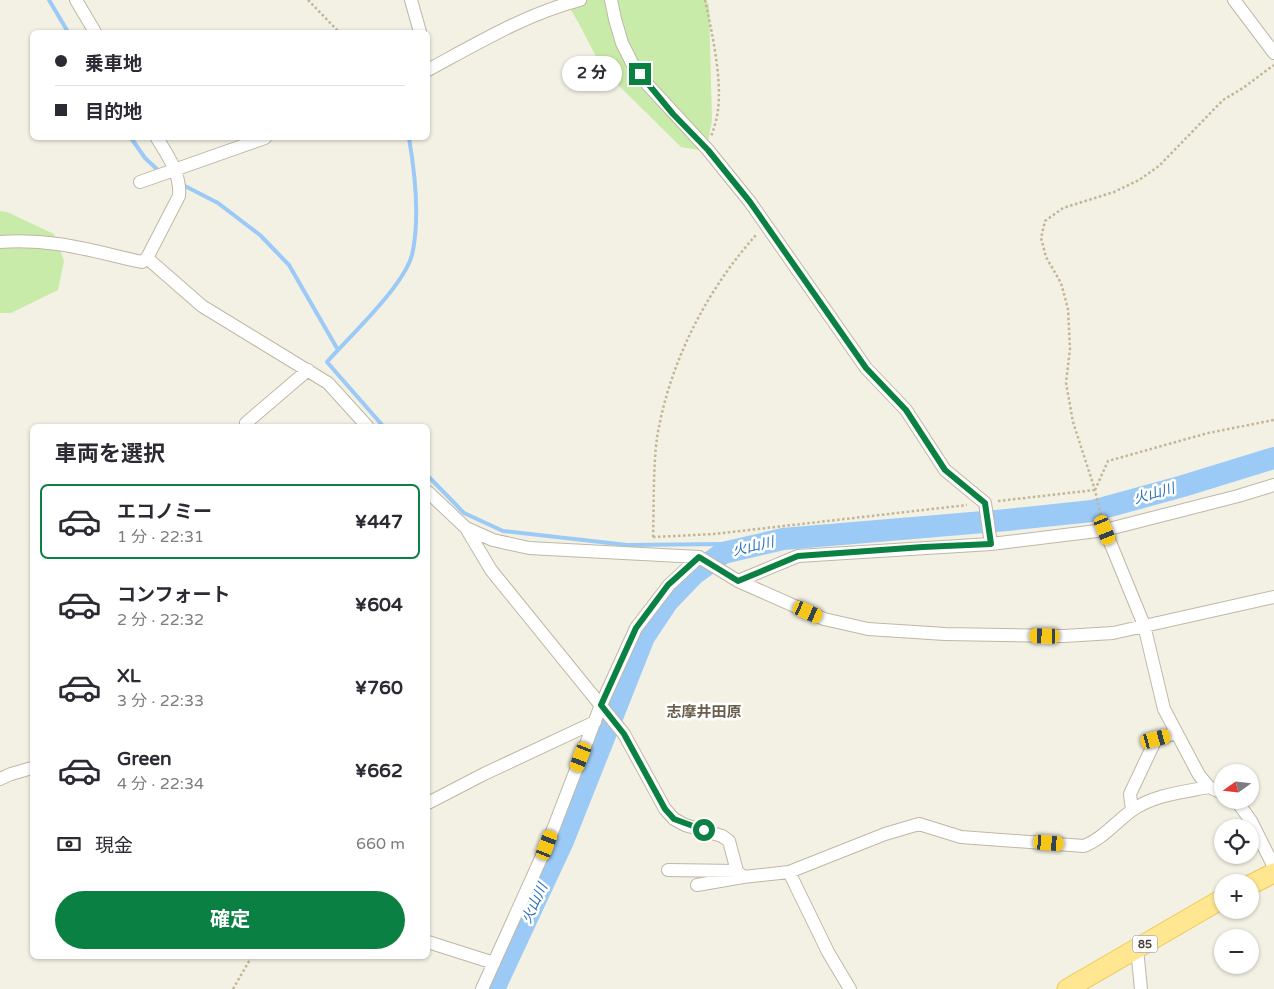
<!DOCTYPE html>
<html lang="ja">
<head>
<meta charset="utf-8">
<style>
	body { margin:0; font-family:"Varela Round","Noto Sans JP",sans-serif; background:#f2f2f3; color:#2b2b33; height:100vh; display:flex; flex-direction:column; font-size:19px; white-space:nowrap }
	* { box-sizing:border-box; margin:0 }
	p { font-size:16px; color:#7c7c81 }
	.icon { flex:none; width:28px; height:28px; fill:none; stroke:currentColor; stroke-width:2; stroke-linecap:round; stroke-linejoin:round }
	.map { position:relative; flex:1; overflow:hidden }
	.sheet { position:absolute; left:30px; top:424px; width:400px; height:535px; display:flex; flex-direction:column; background:#fff; border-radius:8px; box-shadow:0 1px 4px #0004 }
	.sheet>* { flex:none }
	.top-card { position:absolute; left:30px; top:30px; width:400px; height:110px; border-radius:8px; box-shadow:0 1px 4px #0004; display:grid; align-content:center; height:110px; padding:0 25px; background:#fff }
	.needle { width:32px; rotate:255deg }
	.fabs { position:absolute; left:1214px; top:764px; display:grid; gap:10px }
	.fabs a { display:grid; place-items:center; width:45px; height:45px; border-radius:50%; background:#fff; box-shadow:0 1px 4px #0004; font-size:25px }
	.end { position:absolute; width:22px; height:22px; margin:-11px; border:6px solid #0b8043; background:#fff; box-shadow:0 0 0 2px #fff }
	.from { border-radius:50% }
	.bubble { position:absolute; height:35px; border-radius:18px; background:#fff; box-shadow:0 1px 4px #0004; font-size:16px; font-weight:700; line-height:35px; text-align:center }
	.car { position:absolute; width:15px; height:30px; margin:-15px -8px; border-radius:6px; box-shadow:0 0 4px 1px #0007; background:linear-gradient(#f5c518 24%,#345 0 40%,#f5c518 0 76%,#345 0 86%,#f5c518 0) }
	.top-card b { display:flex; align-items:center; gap:18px; height:48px; font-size:19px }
	.top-card b+b { border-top:1px solid #e1e1e2 }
	.top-card i { width:12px; height:12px; background:#2b2b33 }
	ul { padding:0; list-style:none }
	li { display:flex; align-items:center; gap:15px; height:75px; margin:0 10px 8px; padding:0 15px; border:2px solid transparent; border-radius:8px }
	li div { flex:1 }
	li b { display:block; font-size:19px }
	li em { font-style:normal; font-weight:700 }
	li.on { border-color:#0b8043 }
	li>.icon { width:45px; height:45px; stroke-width:1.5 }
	h2 { padding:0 25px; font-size:22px; line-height:60px }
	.pay { display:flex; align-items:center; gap:12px; height:55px; padding:0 25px; font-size:19px }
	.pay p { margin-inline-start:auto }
	.button { display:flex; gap:10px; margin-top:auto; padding:10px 25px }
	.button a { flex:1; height:58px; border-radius:30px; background:#0b8043; color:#fff; font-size:20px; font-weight:700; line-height:58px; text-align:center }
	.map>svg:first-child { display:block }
</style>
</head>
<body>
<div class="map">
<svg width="1274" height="989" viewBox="0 0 1274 989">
	<rect width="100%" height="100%" fill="#f3f0e4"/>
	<path fill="#c9eba9" d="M565 0H706L709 5 712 120 708 142 698 150 681 147 603 70 578 22Z
		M0 211 7 212 54 234 64 261 58 290 11 313H0Z"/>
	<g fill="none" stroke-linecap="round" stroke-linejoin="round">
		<path stroke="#9bcaf6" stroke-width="4" d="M49 0 68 32
			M131 138 145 158 160 172
			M181 184 218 203 260 235 289 265 338 350
			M383 426 327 362C350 336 403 287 412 255 420 220 415 173 409 138
			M428 476 464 513 503 531 627 545 724 544 748 546"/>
		<path stroke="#9bcaf6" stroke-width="22" d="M494 989 563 841 644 637 668 601 694 574 723 553 783 539 1007 520 1092 511 1183 486 1274 458"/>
		<g stroke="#bfb8a6" stroke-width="14">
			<path id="street" d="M76 0 95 32
				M411 0 420 32
				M611 0 615 19 622 43 632 63 648 85 708 150 750 202 866 368 906 410 945 470 985 503 991 544
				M1234 0 1274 53
				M428 70C476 44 526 14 580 0
				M140 182 265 138
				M0 242C53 238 92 251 142 262L147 258 179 196C181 174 168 156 157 138
				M147 258 202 306 328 383 367 426
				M247 426 246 423 308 370
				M428 492 466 528 491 570 624 734 665 809 674 819 685 825 722 836 729 841 737 871 743 877 789 872 885 834 919 824 961 837 1084 846C1102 839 1115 823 1131 811 1153 795 1183 792 1209 787
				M466 528 493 540 529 548 699 557 738 581 824 619 868 629 945 634 1064 636 1113 633 1274 597
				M1105 530 1144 625 1164 709 1199 775 1209 787 1222 793
				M738 581 798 556 991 544 1105 530 1238 496 1274 485
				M0 779 11 774 32 768
				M1236 800 1251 821 1274 867
				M428 803 484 774 595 722
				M1132 810 1130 794 1156 739 1176 733
				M668 870 737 871
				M789 872 828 952 850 989
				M697 885 743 877
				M428 942 494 963
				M1137 949 1141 989
				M482 989 547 845 601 705 636 628 669 585 699 557"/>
		</g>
		<g stroke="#edca59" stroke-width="21">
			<path id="primary" d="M1250 885 1274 873
				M1067 989 1222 899"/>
		</g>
		<path stroke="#c2b696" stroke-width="2.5" stroke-dasharray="2.5 2.5" stroke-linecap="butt" d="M308 0 339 32
			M705 0C712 32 722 78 718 110 717 119 714 128 711 137
			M1095 490 1108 461 1208 433 1274 420
			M998 501 1095 490
			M1102 520 1095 490 1073 422 1066 383 1070 349 1068 309 1061 283 1046 257 1041 238 1045 221 1063 208 1114 192 1139 180 1159 166 1223 100 1243 88 1274 65
			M653 537 714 534 967 505
			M653 537C654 506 653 467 657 438 669 363 707 289 757 234
			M233 989 252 956"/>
		<use href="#street" stroke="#fff" stroke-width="12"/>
		<use href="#primary" stroke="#ffe791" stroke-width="19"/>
	</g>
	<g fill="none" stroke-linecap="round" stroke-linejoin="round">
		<path stroke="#0b8043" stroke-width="6" d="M640 74 673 114 708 150 750 202 866 368 906 410 945 470 985 503 991 544 923 547 798 556 738 581 699 557 668 585 636 628 601 705 624 734 665 809 674 819 704 830"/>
	</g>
	<g text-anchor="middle" stroke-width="5" stroke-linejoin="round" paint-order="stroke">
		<rect fill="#fff" stroke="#7e7970" stroke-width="1" x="1132.5" y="935.5" width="25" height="17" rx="4"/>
		<g font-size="11" font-weight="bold" fill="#464033">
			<text x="1145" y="948">85</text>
		</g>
		<g font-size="14" font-style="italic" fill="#2570ba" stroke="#fff">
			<text transform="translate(1154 493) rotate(-16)" y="5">火山川</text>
			<text transform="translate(753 546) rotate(-13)" y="5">火山川</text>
			<text transform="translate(534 903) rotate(-65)" y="5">火山川</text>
		</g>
		<g font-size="15" font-weight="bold" fill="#695f4a" stroke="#fff">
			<text x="704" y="717">志摩井田原</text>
		</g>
	</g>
</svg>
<div class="fabs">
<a><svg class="needle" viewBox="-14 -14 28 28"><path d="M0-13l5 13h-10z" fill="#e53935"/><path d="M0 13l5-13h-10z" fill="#7c7c81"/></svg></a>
<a><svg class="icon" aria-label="locate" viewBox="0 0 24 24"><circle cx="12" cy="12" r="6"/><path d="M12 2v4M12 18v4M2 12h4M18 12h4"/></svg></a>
<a>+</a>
<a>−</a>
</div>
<i class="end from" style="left:704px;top:830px"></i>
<i class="end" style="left:640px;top:74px"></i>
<div class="bubble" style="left:562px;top:56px;width:60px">2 分</div>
<i class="car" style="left:1105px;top:530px;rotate:158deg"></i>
<i class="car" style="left:808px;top:612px;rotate:114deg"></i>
<i class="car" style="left:1045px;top:636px;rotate:271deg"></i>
<i class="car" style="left:1156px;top:739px;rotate:75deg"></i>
<i class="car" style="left:581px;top:757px;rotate:201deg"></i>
<i class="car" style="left:1049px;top:843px;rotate:94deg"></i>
<i class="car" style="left:547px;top:845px;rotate:21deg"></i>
<div class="top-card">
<b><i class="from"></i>乗車地</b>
<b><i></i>目的地</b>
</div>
<section class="sheet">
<h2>車両を選択</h2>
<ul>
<li class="on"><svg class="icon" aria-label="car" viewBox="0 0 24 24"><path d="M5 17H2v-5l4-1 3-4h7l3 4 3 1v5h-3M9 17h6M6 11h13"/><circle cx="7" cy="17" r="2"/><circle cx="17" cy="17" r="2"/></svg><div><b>エコノミー</b><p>1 分 · 22:31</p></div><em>¥447</em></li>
<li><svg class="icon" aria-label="car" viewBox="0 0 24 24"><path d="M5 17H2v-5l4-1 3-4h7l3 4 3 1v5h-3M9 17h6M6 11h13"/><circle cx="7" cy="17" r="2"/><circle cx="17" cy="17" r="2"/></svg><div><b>コンフォート</b><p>2 分 · 22:32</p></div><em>¥604</em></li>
<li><svg class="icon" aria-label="car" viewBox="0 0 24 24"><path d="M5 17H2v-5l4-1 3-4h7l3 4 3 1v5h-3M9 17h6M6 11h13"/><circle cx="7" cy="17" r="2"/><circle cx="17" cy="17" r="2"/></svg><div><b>XL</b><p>3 分 · 22:33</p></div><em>¥760</em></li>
<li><svg class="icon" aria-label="car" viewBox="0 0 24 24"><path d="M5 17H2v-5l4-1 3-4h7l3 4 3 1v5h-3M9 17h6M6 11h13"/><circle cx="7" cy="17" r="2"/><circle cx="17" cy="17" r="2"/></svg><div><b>Green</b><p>4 分 · 22:34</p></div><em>¥662</em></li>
</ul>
<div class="pay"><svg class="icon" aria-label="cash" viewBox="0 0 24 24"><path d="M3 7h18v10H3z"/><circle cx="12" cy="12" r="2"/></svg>現金<p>660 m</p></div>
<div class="button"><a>確定</a></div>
</section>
</div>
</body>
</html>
